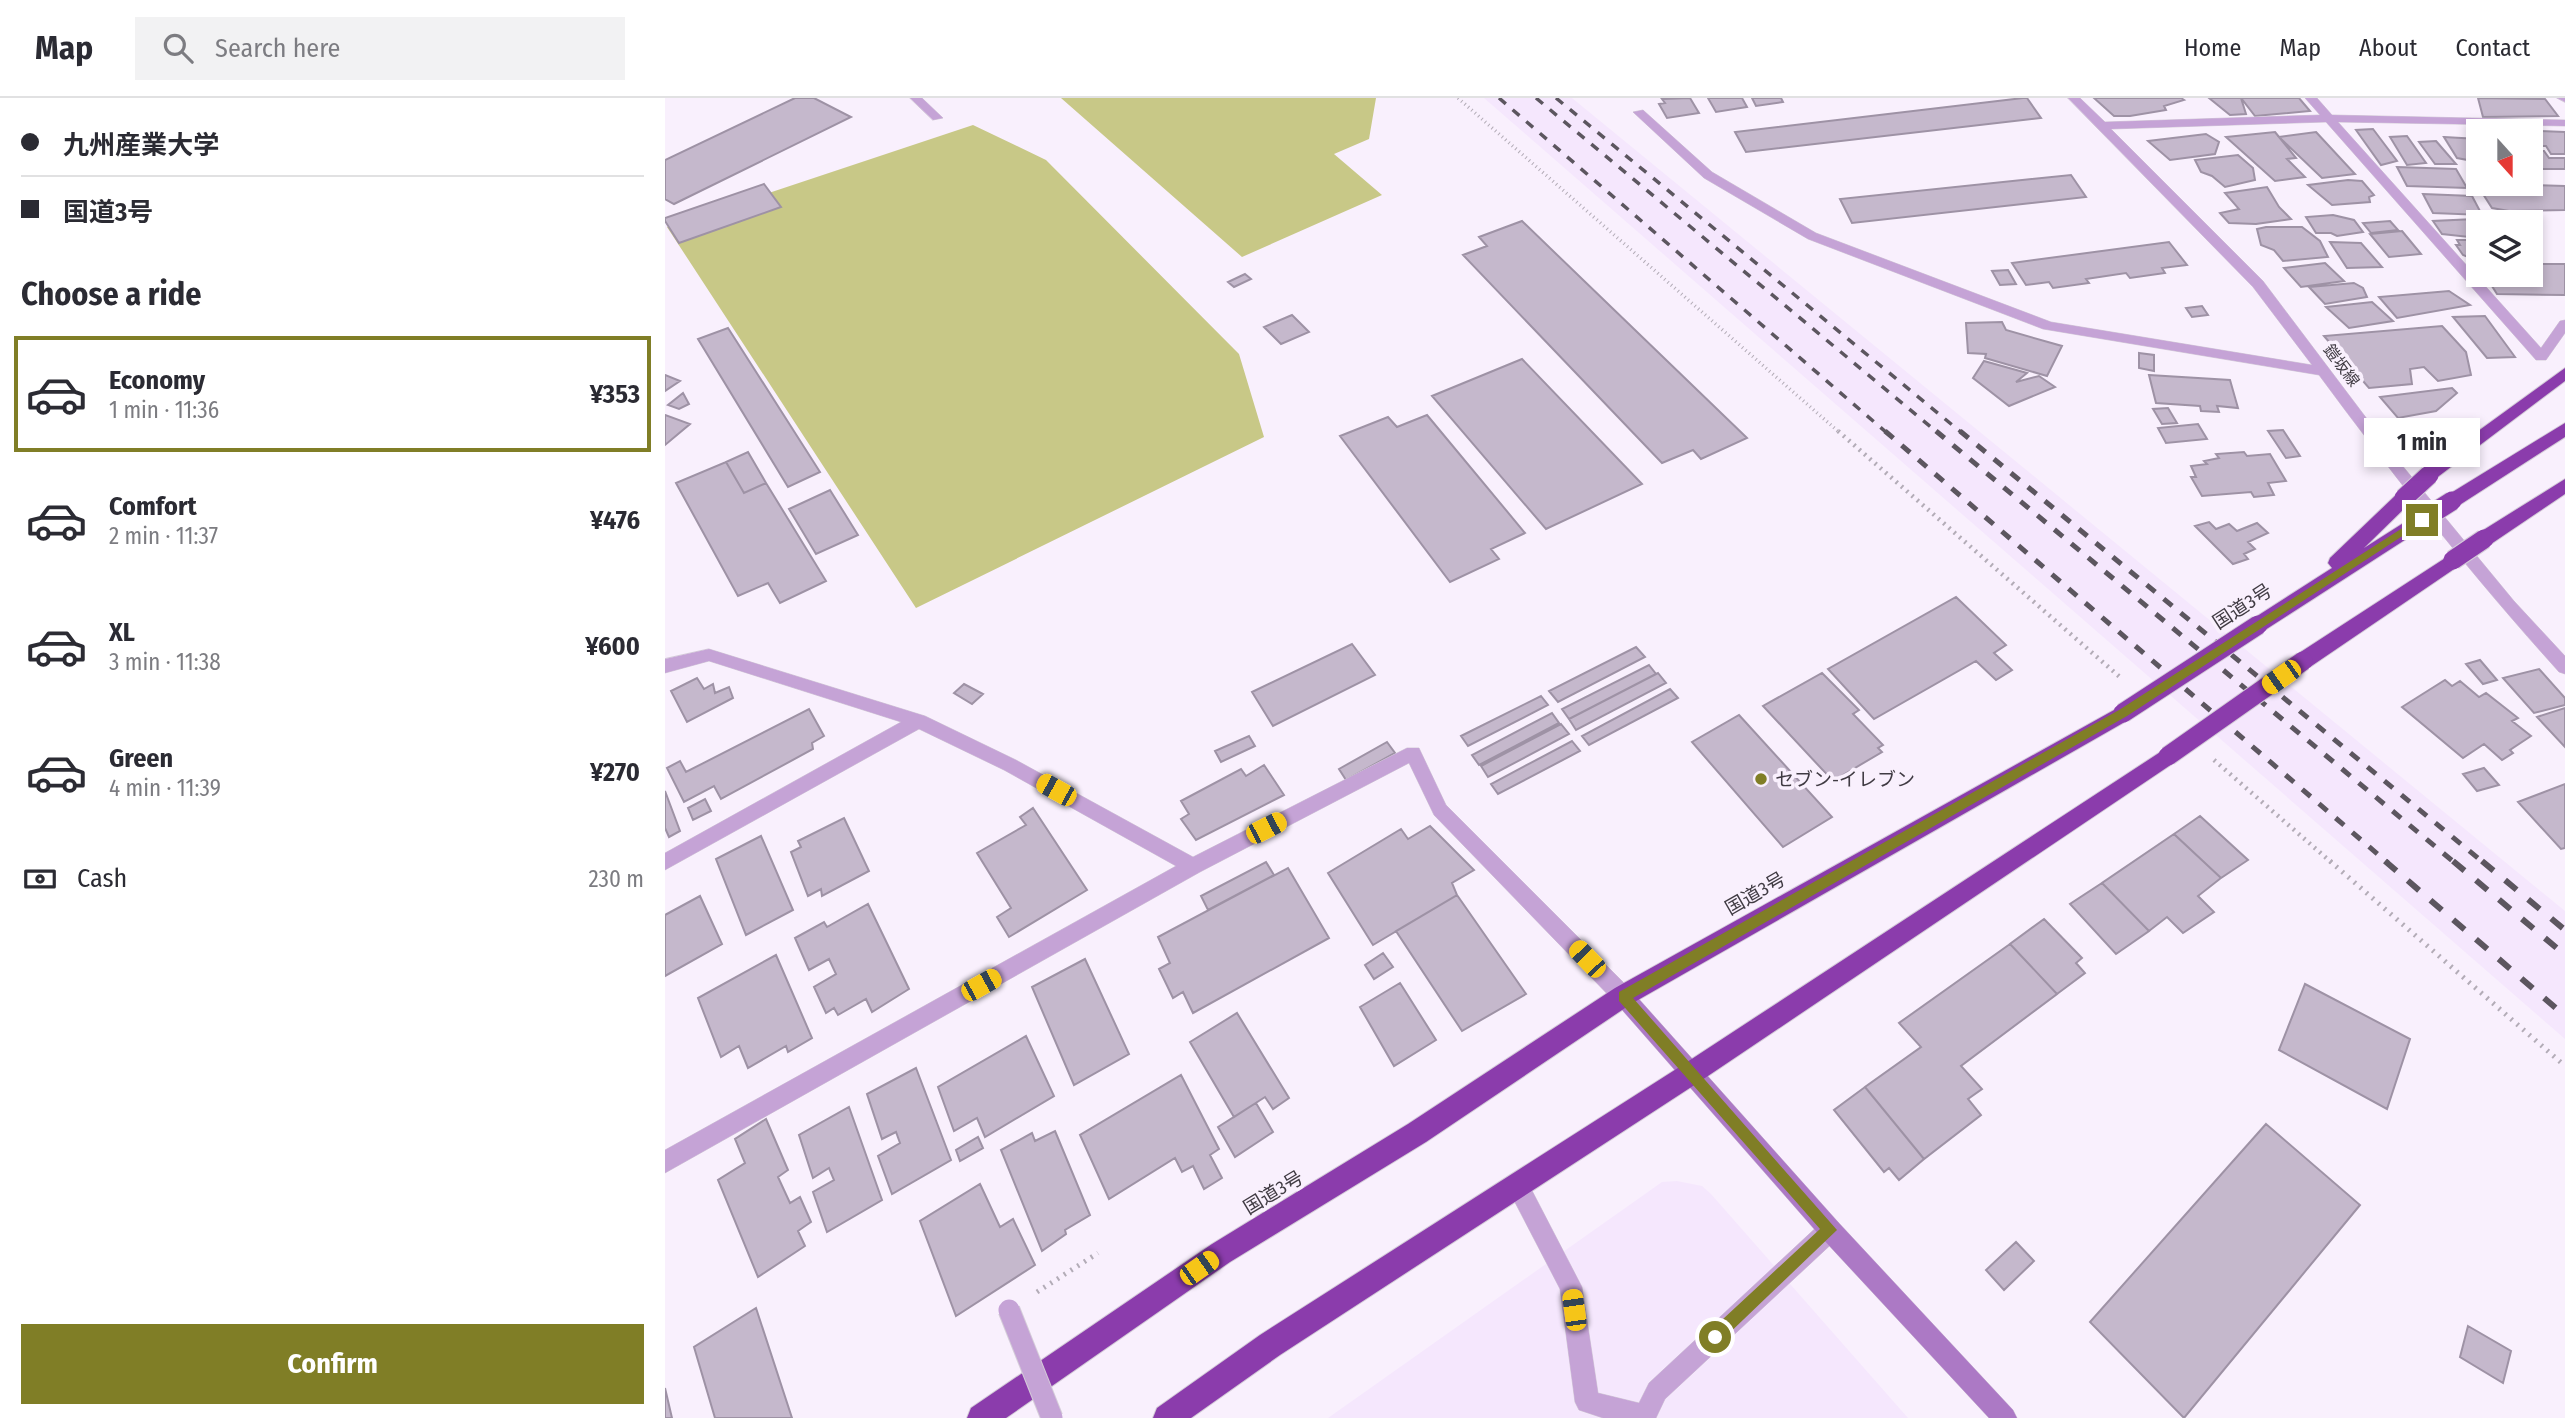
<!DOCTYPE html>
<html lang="en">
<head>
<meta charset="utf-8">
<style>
	body { margin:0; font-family:"Fira Sans Condensed","Noto Sans JP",sans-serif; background:#f2f2f3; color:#2b2b33; height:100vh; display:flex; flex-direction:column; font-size:26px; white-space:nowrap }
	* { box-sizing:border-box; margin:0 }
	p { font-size:23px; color:#7c7c81 }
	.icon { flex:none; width:38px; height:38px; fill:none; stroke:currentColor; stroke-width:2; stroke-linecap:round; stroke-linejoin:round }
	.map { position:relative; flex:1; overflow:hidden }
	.details { display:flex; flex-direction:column; background:#fff; width:665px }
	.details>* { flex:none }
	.hud { display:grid; align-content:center; height:154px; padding:0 21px; background:#fff }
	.needle { width:46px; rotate:159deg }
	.fabs { position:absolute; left:1801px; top:21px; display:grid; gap:14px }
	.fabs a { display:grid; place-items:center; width:77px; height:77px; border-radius:0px; background:#fff; box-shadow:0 4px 10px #0003; font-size:35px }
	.end { position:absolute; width:32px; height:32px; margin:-16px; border:9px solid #807e26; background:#fff; box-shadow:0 0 0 4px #fff }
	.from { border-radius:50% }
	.bubble { position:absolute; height:49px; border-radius:0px; background:#fff; box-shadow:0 4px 10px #0003; font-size:23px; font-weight:700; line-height:49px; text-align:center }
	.car { position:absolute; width:21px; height:42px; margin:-21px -10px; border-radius:9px; box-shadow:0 0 5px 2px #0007; background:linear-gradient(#f5c518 24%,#345 0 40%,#f5c518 0 76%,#345 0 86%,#f5c518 0) }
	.hud b { display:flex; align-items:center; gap:24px; height:66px; font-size:26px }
	.hud b+b { border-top:2px solid #e1e1e2 }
	.hud i { width:18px; height:18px; background:#2b2b33 }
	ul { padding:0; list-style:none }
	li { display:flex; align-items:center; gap:21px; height:116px; margin:0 14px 10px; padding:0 7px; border:4px solid transparent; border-radius:0px }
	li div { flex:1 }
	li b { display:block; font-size:26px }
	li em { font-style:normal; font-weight:700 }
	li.on { border-color:#807e26 }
	li>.icon { width:63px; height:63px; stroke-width:1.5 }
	h2 { padding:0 21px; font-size:32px; line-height:84px }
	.pay { display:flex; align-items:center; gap:18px; height:77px; padding:0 21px; font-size:26px }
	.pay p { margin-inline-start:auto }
	.cta { display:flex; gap:14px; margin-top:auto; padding:14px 21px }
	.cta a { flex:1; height:80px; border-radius:0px; background:#807e26; color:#fff; font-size:28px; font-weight:700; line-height:80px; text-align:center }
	header { display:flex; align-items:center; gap:42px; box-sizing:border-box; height:98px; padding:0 35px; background:#fff; border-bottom:2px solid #e1e1e2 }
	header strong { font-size:33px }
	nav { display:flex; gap:38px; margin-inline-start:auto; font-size:24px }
	.search { width:490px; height:63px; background:#f2f2f3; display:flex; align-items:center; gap:18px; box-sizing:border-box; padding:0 24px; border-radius:0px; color:#7c7c81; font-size:26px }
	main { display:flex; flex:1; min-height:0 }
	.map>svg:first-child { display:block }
</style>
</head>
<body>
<header>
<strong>Map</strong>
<div class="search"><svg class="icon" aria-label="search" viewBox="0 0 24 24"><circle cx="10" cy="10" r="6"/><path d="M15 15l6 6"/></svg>Search here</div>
<nav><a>Home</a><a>Map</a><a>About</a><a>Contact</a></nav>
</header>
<main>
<section class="details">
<div class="hud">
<b><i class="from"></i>九州産業大学</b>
<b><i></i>国道3号</b>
</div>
<h2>Choose a ride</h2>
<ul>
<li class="on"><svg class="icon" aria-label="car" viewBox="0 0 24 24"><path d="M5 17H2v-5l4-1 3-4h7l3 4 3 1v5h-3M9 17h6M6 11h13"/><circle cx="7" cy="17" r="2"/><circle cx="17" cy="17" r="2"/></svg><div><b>Economy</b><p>1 min · 11:36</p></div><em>¥353</em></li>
<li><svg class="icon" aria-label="car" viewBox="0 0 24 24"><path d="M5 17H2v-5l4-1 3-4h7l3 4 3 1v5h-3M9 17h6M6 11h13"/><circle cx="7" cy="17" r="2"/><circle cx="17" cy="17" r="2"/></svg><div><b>Comfort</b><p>2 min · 11:37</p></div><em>¥476</em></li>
<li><svg class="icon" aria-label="car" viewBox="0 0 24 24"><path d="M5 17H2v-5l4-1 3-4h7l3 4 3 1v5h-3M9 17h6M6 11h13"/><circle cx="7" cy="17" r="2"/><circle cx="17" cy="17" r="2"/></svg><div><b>XL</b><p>3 min · 11:38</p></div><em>¥600</em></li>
<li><svg class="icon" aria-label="car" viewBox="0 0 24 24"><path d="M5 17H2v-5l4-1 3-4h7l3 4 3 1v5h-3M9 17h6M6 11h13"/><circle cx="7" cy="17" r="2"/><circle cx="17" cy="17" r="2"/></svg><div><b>Green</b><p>4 min · 11:39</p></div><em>¥270</em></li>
</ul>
<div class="pay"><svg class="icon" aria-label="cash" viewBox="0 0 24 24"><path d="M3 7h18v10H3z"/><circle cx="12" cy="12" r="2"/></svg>Cash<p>230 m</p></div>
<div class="cta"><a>Confirm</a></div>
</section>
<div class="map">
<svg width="1900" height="1320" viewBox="0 0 1900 1320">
	<rect width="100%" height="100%" fill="#f9f0fd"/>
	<path fill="#f5e7fd" d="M819 0H907L1900 813V941Z
		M1012 1083 1037 1088 1046 1096 1243 1320H663L997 1084Z"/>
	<path fill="#c8c887" d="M396 0H711L704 41 669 56 717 97 577 159Z
		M308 27 381 62 574 256 599 339 251 510 2 129Z"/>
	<path fill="#c5b8cc" stroke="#9e92a5" stroke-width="2" d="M130 0H149L186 19 9 106 0 101V62Z
		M1025 0 1034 15 1002 20 994 6 1000 5 997 1Z
		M1043 0H1077L1082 9 1051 14Z
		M1087 0H1116L1118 4 1091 8Z
		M1358 0H1362L1376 20 1081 54 1070 34Z
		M1429 0H1516L1519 2 1499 8 1501 12 1465 18H1449Z
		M1544 0H1576L1581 16 1565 17Z
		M1634 0 1645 13 1590 18 1576 0Z
		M1813 0 1880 1 1893 18 1818 19Z
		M1708 31 1732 63 1716 67 1691 32Z
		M1855 32 1900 34V56H1886L1881 48H1866V33Z
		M1610 34 1631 60 1622 61 1640 79 1610 83 1561 39Z
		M1651 34 1690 76 1657 80 1614 39Z
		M1541 36 1554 44 1550 56 1505 62 1483 43Z
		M1742 38 1761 65 1742 67 1725 39Z
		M1779 39 1813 41V64L1792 60Z
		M1771 43 1791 66H1770L1754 44Z
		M1866 53H1879L1884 60H1900V71H1866Z
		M1573 57 1588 70 1590 82 1560 89 1547 78 1536 74 1530 62Z
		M1732 69 1791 71 1802 90 1742 88Z
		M1406 77 1421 99 1187 125 1175 101Z
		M1683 82 1697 83 1709 97 1704 99 1705 104 1667 107 1643 87Z
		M1811 85 1900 88V112L1844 113 1827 110Z
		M99 86 116 109 14 145 0 123V120Z
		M1602 89 1614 109 1626 121 1591 126 1564 125 1555 115 1574 111 1560 95Z
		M1758 96 1807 98 1817 117 1768 115Z
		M1668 117 1689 122 1698 134 1672 138 1666 135H1651L1641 119Z
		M1832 120 1835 124H1813V140L1777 136 1768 123Z
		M857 123 1082 340 1036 361 1028 352 997 365 798 157 822 148 814 139Z
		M1725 123 1733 132 1706 135 1698 125Z
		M1601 129H1637L1655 143 1663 159 1618 163 1609 152 1596 147 1592 131Z
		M1737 133 1756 156 1724 159 1705 136Z
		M1792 142H1813V163L1798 157 1791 147H1795Z
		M1504 144 1522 167 1497 170 1500 175 1465 180 1461 175 1421 181 1424 185 1388 190 1384 184 1361 187 1347 165Z
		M1665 144 1696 145 1717 169 1682 170Z
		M1660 165 1679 183 1636 189 1619 170Z
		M1866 166H1900V197L1832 196 1820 177H1866Z
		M1343 172 1351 186 1335 187 1327 173Z
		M580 176 586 181 569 189 563 184Z
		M1689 185 1698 190 1702 199 1660 206 1644 189Z
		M1784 193 1805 207 1732 220 1714 199Z
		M1707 204 1728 223 1684 230 1661 209Z
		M1537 208 1543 217 1527 219 1521 210Z
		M627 217 644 234 616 246 599 229Z
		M1820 218 1850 259 1822 260 1788 219Z
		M1337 224 1341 232 1397 248 1382 278 1320 260 1321 256 1303 255 1301 225Z
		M1777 228 1801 254 1806 277 1773 283 1759 269 1745 271 1747 286 1704 290 1659 238Z
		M63 230 155 374 123 389 33 241Z
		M1474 255 1489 257V273L1474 270Z
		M857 261 977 386 881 431 767 298Z
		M1319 263 1362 275 1351 284 1374 278 1390 289 1344 308 1308 280Z
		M0 277 15 283 0 293Z
		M1484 277 1565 282 1573 310 1552 308 1554 314 1536 313 1535 308 1491 305Z
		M1787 290 1792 295 1771 313 1733 320 1715 299Z
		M18 295 24 306 14 311 3 307Z
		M1503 310 1512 325 1497 326 1488 311Z
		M0 317 25 326 0 347Z
		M762 317 860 435 826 451 834 461 785 484 675 338 723 319 732 329Z
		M1533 326 1542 341 1501 345 1493 330Z
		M1618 332 1635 358 1621 360 1603 333Z
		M83 354 101 385 79 395 61 364Z
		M1579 354 1582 358 1605 356 1621 383 1603 385 1609 397 1589 399 1586 394 1537 398 1526 379H1531L1526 368 1542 366 1539 363 1554 360 1551 356Z
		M61 364 79 395 101 385 161 483 115 505 103 485 73 498 11 385Z
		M165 392 193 437 151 456 124 411Z
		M1544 424 1551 431 1564 426 1572 433 1592 425 1603 435 1583 444 1590 451 1579 456 1583 461 1568 466 1530 428Z
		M1291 499 1341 547 1329 555 1347 572 1331 582 1311 563 1209 621 1163 571Z
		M687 546 710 577 608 628 587 594Z
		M971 549 980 559 893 604 884 593Z
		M1815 562 1832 582 1818 586 1801 566Z
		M984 567 991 576 904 621 897 611Z
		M1874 571 1900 600V607L1869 615 1838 580Z
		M993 575 1001 585 911 632 904 621Z
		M1157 575 1194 612 1188 616 1218 647 1213 650 1217 654 1168 683 1098 608Z
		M32 580 39 591 48 586 50 595 64 589 68 600 22 624 6 593Z
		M1780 582 1787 588 1795 583 1814 599 1821 595 1853 620 1847 623 1866 638 1845 652 1848 655 1837 662 1819 646 1798 660 1737 609Z
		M299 586 318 596 307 606 289 595Z
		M1005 591 1013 600 924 647 917 638Z
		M876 598 883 607 803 648 796 638Z
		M1900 610V649L1872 619Z
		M144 611 159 638 147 645 148 651 56 701 49 688 19 704 2 670 15 663 21 674Z
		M887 615 894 625 814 667 807 657Z
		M1074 617 1167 719 1118 749 1027 644Z
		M896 626 904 636 823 679 816 668Z
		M584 638 590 648 556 664 550 653Z
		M907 643 915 653 833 696 826 686Z
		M722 644 730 655 681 682 674 671Z
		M599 667 619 697 531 742 516 721 524 716 516 703 576 671 581 678Z
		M1819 670 1834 687 1812 693 1798 676Z
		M1900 686V750L1896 751 1853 704Z
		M0 693 15 733 4 739 0 730Z
		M40 701 46 713 28 722 23 710Z
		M368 710 422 792 344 839 332 819 346 810 312 755 361 727 355 719Z
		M1535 718 1583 762 1556 780 1509 736Z
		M179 720 204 773 157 798 156 791 143 798 126 754 136 749 133 743Z
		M765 728 809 772 787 785 792 797 708 847 663 775 736 731 743 741Z
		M1509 736 1556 780 1533 798 1549 814 1518 835 1502 819 1484 833 1437 785Z
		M96 738 128 812 81 837 51 761Z
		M601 764 609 777 543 812 536 798Z
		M623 770 664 840 528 915 518 894 508 900 494 871 505 865 493 839Z
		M1437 785 1484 833 1451 856 1405 806Z
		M792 797 861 896 797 933 731 833Z
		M35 798 57 846 0 878V817Z
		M203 806 244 891 207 914 201 901 173 917 169 910 161 915 149 889 171 876 164 861 144 872 130 840 159 824 162 829Z
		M1379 821 1417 860 1411 865 1420 875 1392 896 1345 846Z
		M1345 846 1392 896 1296 968 1317 991 1303 1001 1316 1017 1259 1061 1200 989 1256 949 1234 925Z
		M718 855 728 869 709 881 700 867Z
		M111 857 147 940 123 954 121 948 83 970 74 948 56 959 33 900Z
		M420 861 464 956 409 987 367 889Z
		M735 885 771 942 729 968 695 909Z
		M1640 886 1745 941 1722 1011 1614 952Z
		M572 915 624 1000 608 1011 600 999 569 1019 525 944Z
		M361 938 389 998 320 1039 312 1020 289 1033 273 989Z
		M251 970 286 1062 227 1096 213 1058 235 1045 231 1034 217 1041 202 996Z
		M516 977 554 1051 545 1057 557 1080 539 1091 528 1068 517 1074 510 1060 444 1101 415 1037Z
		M1200 989 1259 1061 1234 1082 1224 1070 1219 1074 1169 1012Z
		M591 1005 608 1034 570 1059 553 1029Z
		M184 1009 217 1102 162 1134 148 1094 169 1082 164 1070 148 1080 134 1037Z
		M101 1021 123 1072 113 1079 125 1105 135 1099 146 1124 133 1133 140 1148 93 1179 53 1082 80 1065 70 1041Z
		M1601 1026 1695 1107 1519 1320 1425 1224Z
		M390 1033 425 1117 400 1132 401 1136 377 1153 336 1052 367 1035 370 1043Z
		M313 1039 318 1050 295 1063 291 1052Z
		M315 1086 335 1129 348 1121 370 1167 291 1218 255 1123Z
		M1351 1144 1369 1163 1339 1192 1321 1172Z
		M91 1210 127 1320H50L29 1249Z
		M1803 1228 1846 1253 1838 1285 1795 1259Z
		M0 1290 7 1320H0Z"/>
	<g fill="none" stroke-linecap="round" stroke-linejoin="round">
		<g stroke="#d4ccd8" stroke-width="1">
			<path id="lane" d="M245 0H257L278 20 268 22Z
				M853 1078 861 1081 917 1189 933 1295 974 1305 984 1285 1157 1124 1165 1121 1173 1124 1176 1132 1173 1140 1000 1301 991 1320H938L914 1312 910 1304 895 1191 842 1089 845 1081Z"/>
		</g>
		<g stroke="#d4ccd8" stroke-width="1">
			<path id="street" d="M1403 0H1415L1440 24 1655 17 1640 0H1652L1667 17 1900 22V28L1673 24 1876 250 1895 223 1900 222V235L1881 262H1871L1661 24 1446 31 1598 183 1736 366 1849 503 1900 558V576L1894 574C1808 479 1730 380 1654 277L1378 231 1143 141 1039 80 968 14 978 12 1047 74 1151 135 1386 224 1647 267 1588 189Z
				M1892 0H1900V4Z
				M44 551 260 618 351 662 528 759 742 650H754L781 707 965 891 968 898 965 905 958 907 951 905 769 717 744 665 535 774 0 1075V1052L511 768 339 672 254 631 0 772V755L236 624 44 563 0 575V561Z"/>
		</g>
		<g stroke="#d4ccd8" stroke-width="1">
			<path id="secondary" d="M958 889 965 891 1173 1124 1348 1312 1352 1320H1324L1157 1140 951 905 948 898 951 891Z"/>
		</g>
		<g stroke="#d4ccd8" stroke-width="2">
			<path id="highway" d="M1900 270V283L1770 381H1758L1755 377 1758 373Z
				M1900 325V339L1793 408H1781L1778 403 1781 398Z
				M1900 381V396L1826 446H1812L1810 441 1812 436Z
				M1739 394 1748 400 1745 405 1699 450 1751 417H1763L1766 422 1763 427 1600 532H1586L1583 527 1586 522 1667 470 1663 465 1665 460 1733 395Z
				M1788 455 1797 462 1795 467 1645 569H1631L1628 563 1631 557Z
				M1458 607 1465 609 1468 615 1465 621 966 906 761 1044 565 1164 341 1320H302L306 1310 547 1146 743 1026 950 890Z
				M1503 649 1510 652 1513 658 1510 664 1034 984 615 1257 526 1320H488L492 1310 595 1237 1016 968Z"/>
		</g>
		<path stroke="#b3acb7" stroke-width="3.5" stroke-dasharray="1 3.5" stroke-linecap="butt" d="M793 0 1175 335"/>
		<path stroke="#b3acb7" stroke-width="4.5" stroke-dasharray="2 5" stroke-linecap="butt" d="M1173 333 1456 580
			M1549 662 1667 765"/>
		<path stroke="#b3acb7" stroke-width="5" stroke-dasharray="2 6" stroke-linecap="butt" d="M1665 763 1900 968
			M372 1194 433 1155"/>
		<use href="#lane" fill="#c5a3d6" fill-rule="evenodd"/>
		<use href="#street" fill="#c5a3d6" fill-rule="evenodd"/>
		<use href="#secondary" fill="#ac79c5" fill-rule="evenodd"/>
		<use href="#highway" fill="#8b3cac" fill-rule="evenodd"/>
		<path stroke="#5c565f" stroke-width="3.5" stroke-dasharray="9 9" stroke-linecap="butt" d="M834 0 1222 335
			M871 0 1273 335
			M891 0 1297 335"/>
		<path stroke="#5c565f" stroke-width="5" stroke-dasharray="11 11" stroke-linecap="butt" d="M1220 333 1723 765
			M1271 333 1790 765
			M1295 333 1819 765"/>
		<path stroke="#5c565f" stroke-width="6" stroke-dasharray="15 15" stroke-linecap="butt" d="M1720 763 1900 918
			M1788 763 1900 857
			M1817 763 1900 832"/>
		<g stroke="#d4ccd8" stroke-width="23" stroke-linecap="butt">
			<path id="street-bridge" d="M344 1212 387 1320"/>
		</g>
		<g stroke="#d4ccd8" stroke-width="21" stroke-linecap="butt">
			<path id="highway-bridge" d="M1739 400 1764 377
				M1757 422 1787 403
				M1788 462 1819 441
				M1458 615 1593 527
				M1503 658 1638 563"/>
		</g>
		<use href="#street-bridge" stroke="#c5a3d6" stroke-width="21"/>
		<use href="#highway-bridge" stroke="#8b3cac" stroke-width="19"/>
	</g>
	<path fill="#807e26" d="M1753 420 1762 422 1462 618 968 900 1172 1132 1055 1244H1044V1234L1155 1131 954 903V894L1454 612Z"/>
	<circle fill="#807e26" stroke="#f9f0fd" stroke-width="2.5" cx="1096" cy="681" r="7"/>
	<g text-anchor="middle" stroke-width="7" stroke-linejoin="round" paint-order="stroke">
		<g font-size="16" fill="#403b43" stroke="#f9f0fd">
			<text transform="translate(1677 267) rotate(53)" y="6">鎧坂線</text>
		</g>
		<g font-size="19" fill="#403b43" stroke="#f9f0fd">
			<text transform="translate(1577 508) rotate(-33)" y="7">国道3号</text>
			<text transform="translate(1090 795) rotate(-30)" y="7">国道3号</text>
			<text transform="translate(608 1094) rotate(-31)" y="7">国道3号</text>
		</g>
		<g font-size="19" fill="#403b43" stroke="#f9f0fd" text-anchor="start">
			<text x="1110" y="688">セブン-イレブン</text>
		</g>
	</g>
</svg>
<div class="fabs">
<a><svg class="needle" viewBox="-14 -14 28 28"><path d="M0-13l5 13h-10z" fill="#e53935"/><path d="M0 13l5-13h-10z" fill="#7c7c81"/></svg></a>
<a><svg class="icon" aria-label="layers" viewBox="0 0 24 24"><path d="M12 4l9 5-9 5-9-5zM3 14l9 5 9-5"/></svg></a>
</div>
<i class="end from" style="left:1050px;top:1239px"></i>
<i class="end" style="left:1757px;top:422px"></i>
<div class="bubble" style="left:1699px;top:320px;width:116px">1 min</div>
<i class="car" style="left:1616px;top:579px;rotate:235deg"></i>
<i class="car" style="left:391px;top:692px;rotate:299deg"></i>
<i class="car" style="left:601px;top:730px;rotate:63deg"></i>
<i class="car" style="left:922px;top:861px;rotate:316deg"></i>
<i class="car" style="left:316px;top:887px;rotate:61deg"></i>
<i class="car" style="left:534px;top:1170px;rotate:55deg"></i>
<i class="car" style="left:909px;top:1212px;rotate:352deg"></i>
</div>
</main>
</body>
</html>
